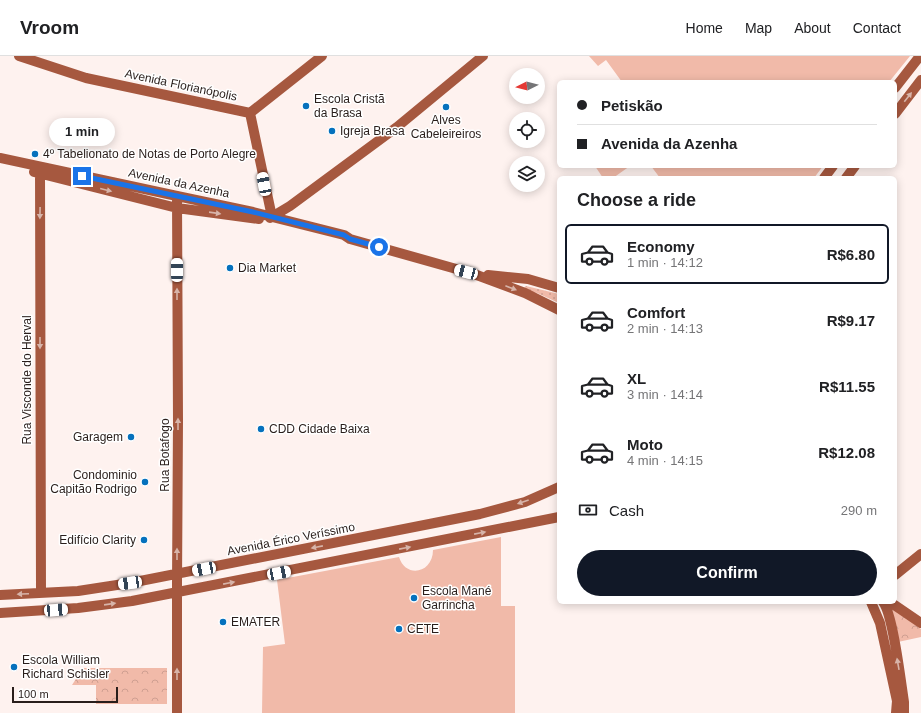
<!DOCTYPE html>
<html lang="en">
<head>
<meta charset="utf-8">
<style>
	body { margin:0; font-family:Arial,sans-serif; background:#f6f6f6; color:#202124; height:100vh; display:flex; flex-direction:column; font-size:15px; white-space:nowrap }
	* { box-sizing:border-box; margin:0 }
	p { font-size:13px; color:#757577 }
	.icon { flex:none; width:22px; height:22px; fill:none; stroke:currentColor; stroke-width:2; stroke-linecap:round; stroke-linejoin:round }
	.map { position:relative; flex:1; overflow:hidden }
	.side { position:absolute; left:557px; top:120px; width:340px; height:428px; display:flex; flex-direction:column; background:#fff; border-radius:6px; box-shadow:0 2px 10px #0003 }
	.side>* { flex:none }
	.guide { position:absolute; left:557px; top:24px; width:340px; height:88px; border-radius:6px; box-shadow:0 2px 10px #0003; display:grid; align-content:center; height:88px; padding:0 20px; background:#fff }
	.needle { width:26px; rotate:264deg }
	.tools { position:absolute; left:509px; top:12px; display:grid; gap:8px }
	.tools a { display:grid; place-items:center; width:36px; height:36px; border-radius:50%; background:#fff; box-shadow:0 2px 10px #0003; font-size:20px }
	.scale { position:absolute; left:12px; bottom:10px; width:106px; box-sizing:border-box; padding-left:4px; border:2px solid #291e1b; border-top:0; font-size:11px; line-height:14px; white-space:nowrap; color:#291e1b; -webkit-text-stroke:3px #fff; paint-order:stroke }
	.end { position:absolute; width:18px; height:18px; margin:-9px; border:5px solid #1a73e8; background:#fff; box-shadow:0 0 0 2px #fff }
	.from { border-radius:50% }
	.bubble { position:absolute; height:28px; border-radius:14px; background:#fff; box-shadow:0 2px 10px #0003; font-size:13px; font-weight:700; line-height:28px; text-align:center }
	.car { position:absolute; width:12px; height:24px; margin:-12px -6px; border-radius:5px; box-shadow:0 0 3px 1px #0007; background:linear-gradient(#fff 24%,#345 0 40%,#fff 0 76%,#345 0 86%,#fff 0) }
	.guide b { display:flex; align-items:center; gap:14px; height:38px; font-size:15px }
	.guide b+b { border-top:1px solid #e0e0e0 }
	.guide i { width:10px; height:10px; background:#202124 }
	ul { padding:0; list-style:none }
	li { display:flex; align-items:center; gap:12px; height:60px; margin:0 8px 6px; padding:0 12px; border:2px solid transparent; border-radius:6px }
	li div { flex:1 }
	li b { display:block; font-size:15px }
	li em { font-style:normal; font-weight:700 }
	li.active { border-color:#111827 }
	li>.icon { width:36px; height:36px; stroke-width:1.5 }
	h2 { padding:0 20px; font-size:18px; line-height:48px }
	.pay { display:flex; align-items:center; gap:10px; height:44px; padding:0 20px; font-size:15px }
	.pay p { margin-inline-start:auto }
	.cta { display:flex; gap:8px; margin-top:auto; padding:8px 20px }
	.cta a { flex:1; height:46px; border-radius:24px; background:#111827; color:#fff; font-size:16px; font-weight:700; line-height:46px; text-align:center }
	header { display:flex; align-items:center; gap:24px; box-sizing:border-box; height:56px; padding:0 20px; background:#fff; border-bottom:1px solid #e0e0e0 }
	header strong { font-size:19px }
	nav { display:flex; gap:22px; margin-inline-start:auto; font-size:14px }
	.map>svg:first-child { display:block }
</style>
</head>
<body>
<header>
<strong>Vroom</strong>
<nav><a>Home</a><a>Map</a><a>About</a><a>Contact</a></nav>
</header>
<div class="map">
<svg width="921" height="657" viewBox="0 0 921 657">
	<defs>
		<pattern id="grass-dots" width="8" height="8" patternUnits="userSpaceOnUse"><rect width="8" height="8" fill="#f1baa9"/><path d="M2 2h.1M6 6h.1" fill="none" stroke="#cf9f91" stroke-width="1.8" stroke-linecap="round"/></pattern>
		<pattern id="park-crowns" width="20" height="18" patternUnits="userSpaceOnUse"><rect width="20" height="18" fill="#f1baa9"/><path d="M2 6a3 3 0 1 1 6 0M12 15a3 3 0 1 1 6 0" fill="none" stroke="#cf9f91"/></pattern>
	</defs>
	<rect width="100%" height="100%" fill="#fef2ef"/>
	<path fill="url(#grass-dots)" d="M526 230 559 238V247L537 237 528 235 524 232Z"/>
	<path fill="url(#park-crowns)" d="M889 547 921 573V581L898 586Z
		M83 612H167V648H96V629H72Z"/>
	<path fill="#f1baa9" d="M589 0H910L889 26H622L606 4 598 10Z
		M595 110H630L613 122H603Z
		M651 110H823L814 122H660Z
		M501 481V550H515V657H262L263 591 285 588 277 524 399 501C406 523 433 517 433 494Z"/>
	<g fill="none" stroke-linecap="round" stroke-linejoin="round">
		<path stroke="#a6583f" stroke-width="10" d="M19 0 86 22 250 57
			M895 32 920 0
			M250 57 272 161
			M250 57 322 0
			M895 58 921 24
			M0 102 177 140 253 156 344 179 350 183 474 218 525 237 559 254
			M40 111 41 537
			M34 116 177 152 259 163
			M824 122 833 110
			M846 122 855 110
			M177 140 178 365 177 528V657
			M270 162 290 150 397 71 483 0
			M488 219 528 223 559 232
			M895 519 921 498
			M0 539 78 535 130 527 480 458 525 446 559 431
			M871 546 880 567 897 645 896 657
			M883 546C893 558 901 627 904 646V657
			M890 546 921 567
			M0 557 78 552 132 545 559 461"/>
	</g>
	<defs><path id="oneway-solid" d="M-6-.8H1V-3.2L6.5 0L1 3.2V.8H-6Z"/></defs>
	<g fill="#d7b4a9">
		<use href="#oneway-solid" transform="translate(908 41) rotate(-52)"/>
		<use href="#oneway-solid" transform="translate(106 134) rotate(14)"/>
		<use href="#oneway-solid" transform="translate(40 157) rotate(91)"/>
		<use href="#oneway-solid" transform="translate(215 157) rotate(8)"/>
		<use href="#oneway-solid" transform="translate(511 232) rotate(21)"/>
		<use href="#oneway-solid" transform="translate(177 238) rotate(-90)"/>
		<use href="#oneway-solid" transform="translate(40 287) rotate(90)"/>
		<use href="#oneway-solid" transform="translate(178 368) rotate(-90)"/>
		<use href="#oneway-solid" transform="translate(523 446) rotate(161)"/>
		<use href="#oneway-solid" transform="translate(480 477) rotate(-11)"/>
		<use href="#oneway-solid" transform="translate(317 491) rotate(169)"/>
		<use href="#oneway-solid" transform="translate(405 492) rotate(-11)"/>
		<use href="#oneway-solid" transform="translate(177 498) rotate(-90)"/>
		<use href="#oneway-solid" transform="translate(229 527) rotate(-11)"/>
		<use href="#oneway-solid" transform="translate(23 538) rotate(177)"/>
		<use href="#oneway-solid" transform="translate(110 548) rotate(-8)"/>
		<use href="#oneway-solid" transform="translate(898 608) rotate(-100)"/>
		<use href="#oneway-solid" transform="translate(177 618) rotate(-90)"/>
	</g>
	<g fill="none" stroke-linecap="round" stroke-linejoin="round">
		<path stroke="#1a73e8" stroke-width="5" d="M82 120 253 156 344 179 350 183 379 191"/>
	</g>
	<g fill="#0571bd" stroke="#fff" stroke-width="1.5">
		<circle cx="306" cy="50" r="4"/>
		<circle cx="446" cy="51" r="4"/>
		<circle cx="332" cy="75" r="4"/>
		<circle cx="35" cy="98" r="4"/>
		<circle cx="230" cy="212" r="4"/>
		<circle cx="261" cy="373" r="4"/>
		<circle cx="131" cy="381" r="4"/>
		<circle cx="145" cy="426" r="4"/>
		<circle cx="144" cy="484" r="4"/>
		<circle cx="414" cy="542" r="4"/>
		<circle cx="223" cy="566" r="4"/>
		<circle cx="399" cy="573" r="4"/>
		<circle cx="14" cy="611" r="4"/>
	</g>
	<g text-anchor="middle" stroke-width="3" stroke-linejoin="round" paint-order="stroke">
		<g font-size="12" fill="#291e1b" stroke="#fff">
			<text transform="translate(181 29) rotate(12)" y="4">Avenida Florianópolis</text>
			<text transform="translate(179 127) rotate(12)" y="4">Avenida da Azenha</text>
			<text transform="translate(27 324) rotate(-90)" y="4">Rua Visconde do Herval</text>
			<text transform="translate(165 399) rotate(-90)" y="4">Rua Botafogo</text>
			<text transform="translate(291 483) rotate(-11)" y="4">Avenida Érico Veríssimo</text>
		</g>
		<g font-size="12" fill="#291e1b" stroke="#fff" text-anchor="start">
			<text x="314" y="47">Escola Cristã<tspan x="314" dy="14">da Brasa</tspan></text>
			<text x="446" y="68" text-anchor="middle">Alves<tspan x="446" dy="14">Cabeleireiros</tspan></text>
			<text x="340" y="79">Igreja Brasa</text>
			<text x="43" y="102">4º Tabelionato de Notas de Porto Alegre</text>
			<text x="238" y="216">Dia Market</text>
			<text x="269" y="377">CDD Cidade Baixa</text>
			<text x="123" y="385" text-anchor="end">Garagem</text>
			<text x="137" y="423" text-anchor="end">Condominio<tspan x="137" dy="14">Capitão Rodrigo</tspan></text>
			<text x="136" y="488" text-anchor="end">Edifício Clarity</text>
			<text x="422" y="539">Escola Mané<tspan x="422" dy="14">Garrincha</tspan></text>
			<text x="231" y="570">EMATER</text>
			<text x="407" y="577">CETE</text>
			<text x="22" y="608">Escola William<tspan x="22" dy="14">Richard Schisler</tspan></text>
		</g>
	</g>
</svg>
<div class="tools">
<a><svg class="needle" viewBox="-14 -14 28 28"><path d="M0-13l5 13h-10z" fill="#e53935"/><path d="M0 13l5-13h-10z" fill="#757577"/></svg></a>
<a><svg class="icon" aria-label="locate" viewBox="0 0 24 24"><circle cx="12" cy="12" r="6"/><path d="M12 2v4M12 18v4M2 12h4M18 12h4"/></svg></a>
<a><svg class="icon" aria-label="layers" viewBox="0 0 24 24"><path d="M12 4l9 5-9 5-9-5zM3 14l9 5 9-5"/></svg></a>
</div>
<div class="scale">100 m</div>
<i class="end from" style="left:379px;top:191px"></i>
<i class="end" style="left:82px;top:120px"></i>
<div class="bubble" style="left:49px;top:62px;width:66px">1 min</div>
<i class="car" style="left:264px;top:128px;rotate:349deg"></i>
<i class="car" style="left:177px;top:214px;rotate:0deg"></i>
<i class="car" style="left:466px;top:216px;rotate:285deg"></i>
<i class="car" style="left:204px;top:513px;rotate:259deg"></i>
<i class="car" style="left:279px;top:517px;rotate:79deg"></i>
<i class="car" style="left:130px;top:527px;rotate:262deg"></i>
<i class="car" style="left:56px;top:554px;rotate:86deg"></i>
<div class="guide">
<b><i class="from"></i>Petiskão</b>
<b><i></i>Avenida da Azenha</b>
</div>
<section class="side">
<h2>Choose a ride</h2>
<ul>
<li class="active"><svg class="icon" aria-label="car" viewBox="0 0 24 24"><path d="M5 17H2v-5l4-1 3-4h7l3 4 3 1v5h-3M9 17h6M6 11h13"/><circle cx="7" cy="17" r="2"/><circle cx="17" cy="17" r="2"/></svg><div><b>Economy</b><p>1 min · 14:12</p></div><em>R$6.80</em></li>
<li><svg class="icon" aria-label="car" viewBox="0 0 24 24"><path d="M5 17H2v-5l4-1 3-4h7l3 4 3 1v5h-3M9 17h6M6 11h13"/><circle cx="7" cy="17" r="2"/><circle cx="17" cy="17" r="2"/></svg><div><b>Comfort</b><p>2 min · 14:13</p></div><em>R$9.17</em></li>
<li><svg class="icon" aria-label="car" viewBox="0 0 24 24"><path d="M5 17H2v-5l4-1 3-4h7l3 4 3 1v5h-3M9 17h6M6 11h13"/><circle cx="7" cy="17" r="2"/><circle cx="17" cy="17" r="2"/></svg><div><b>XL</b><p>3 min · 14:14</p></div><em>R$11.55</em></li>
<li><svg class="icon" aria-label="car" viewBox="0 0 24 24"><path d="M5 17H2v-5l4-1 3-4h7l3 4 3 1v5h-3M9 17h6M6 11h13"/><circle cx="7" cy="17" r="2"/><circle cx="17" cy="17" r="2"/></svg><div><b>Moto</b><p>4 min · 14:15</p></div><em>R$12.08</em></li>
</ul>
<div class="pay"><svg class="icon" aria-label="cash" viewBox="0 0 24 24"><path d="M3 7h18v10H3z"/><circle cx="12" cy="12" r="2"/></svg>Cash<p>290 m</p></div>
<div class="cta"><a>Confirm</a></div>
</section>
</div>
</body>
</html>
